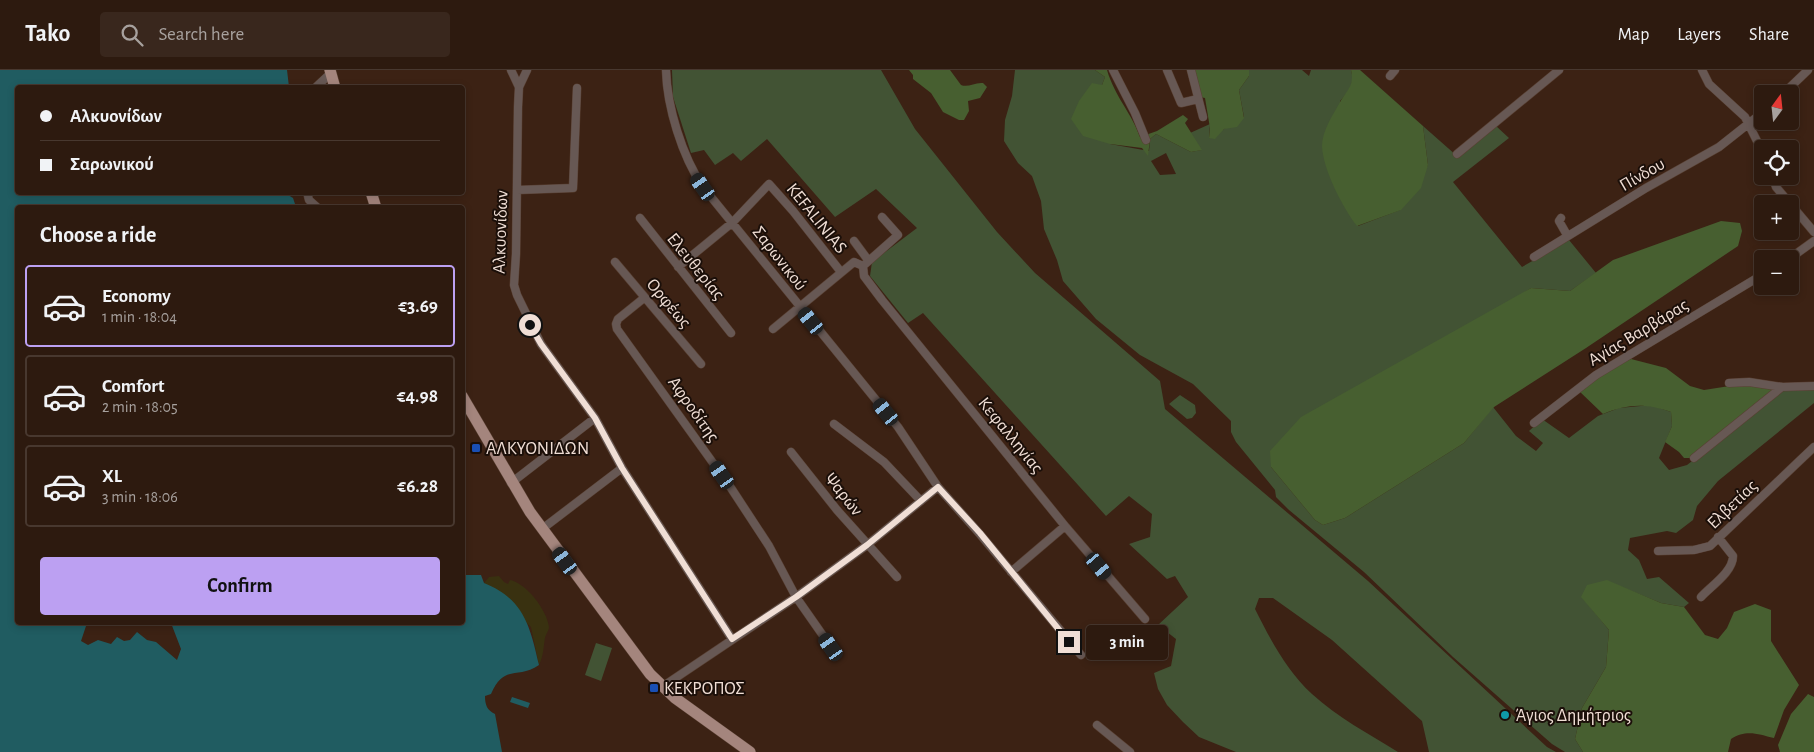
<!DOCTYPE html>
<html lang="en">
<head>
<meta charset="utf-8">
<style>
	body { margin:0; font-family:"Alegreya Sans",sans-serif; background:#39271d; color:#f1f3f6; height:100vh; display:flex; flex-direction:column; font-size:19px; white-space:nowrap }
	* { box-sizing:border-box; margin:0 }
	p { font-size:16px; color:#a7a19e }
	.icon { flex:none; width:28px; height:28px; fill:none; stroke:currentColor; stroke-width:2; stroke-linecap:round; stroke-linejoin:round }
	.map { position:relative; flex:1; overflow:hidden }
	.side { position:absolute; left:15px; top:135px; width:450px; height:420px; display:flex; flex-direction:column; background:#2d1a0f; border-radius:5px; box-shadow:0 2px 8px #0003,0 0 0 1px #48382f }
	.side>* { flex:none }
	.banner { position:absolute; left:15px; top:15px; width:450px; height:110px; border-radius:5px; box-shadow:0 2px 8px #0003,0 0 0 1px #48382f; display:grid; align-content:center; height:110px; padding:0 25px; background:#2d1a0f }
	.needle { width:32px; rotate:15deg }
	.buttons { position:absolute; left:1754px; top:15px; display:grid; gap:10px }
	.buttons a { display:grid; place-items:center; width:45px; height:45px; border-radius:5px; background:#2d1a0f; box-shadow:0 2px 8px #0003,0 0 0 1px #48382f; font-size:25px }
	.end { position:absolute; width:22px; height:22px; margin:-11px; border:6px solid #f0ded5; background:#111; box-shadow:0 0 0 2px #111 }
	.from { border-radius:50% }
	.bubble { position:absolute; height:35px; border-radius:5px; background:#2d1a0f; box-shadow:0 2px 8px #0003,0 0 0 1px #48382f; font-size:16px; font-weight:700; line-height:35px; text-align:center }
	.car { position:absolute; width:15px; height:30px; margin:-15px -8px; border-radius:6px; box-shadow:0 0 4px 1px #0007; background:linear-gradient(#222 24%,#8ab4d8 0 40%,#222 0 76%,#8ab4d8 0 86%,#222 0) }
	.banner b { display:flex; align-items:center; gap:18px; height:48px; font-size:19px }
	.banner b+b { border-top:1px solid #48382f }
	.banner i { width:12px; height:12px; background:#f1f3f6 }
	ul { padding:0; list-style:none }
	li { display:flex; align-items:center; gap:15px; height:82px; margin:0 10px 8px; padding:0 15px; border:2px solid #48382f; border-radius:5px }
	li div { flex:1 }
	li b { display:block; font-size:19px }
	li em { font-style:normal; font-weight:700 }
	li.on { border-color:#bca0f2 }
	li>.icon { width:45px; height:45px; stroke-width:1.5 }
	h2 { padding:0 25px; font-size:22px; line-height:60px }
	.action { display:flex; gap:10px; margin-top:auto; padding:10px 25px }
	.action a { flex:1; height:58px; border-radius:5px; background:#bca0f2; color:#111; font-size:20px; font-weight:700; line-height:58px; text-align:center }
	header { display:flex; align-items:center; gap:30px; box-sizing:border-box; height:70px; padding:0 25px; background:#2d1a0f; border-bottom:1px solid #48382f }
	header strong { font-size:24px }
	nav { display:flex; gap:28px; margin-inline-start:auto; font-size:18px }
	.search { width:350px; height:45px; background:#39271d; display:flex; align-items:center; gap:12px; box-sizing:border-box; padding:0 18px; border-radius:5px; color:#a7a19e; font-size:19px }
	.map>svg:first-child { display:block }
</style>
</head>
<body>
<header>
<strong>Tako</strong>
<div class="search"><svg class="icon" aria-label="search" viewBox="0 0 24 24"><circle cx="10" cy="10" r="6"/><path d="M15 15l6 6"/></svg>Search here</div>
<nav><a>Map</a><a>Layers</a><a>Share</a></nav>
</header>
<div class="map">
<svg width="1814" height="682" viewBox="0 0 1814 682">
	<rect width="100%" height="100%" fill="#3c2214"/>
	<path fill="#425334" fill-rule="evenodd" d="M672 0H881L915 59 997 162 1035 203 1160 311 1165 339 1368 511 1547 677 1556 682H1429L1422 651 1332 570 1273 528H1259L1255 539C1270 569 1287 601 1312 624 1337 647 1369 664 1398 682H1236L1199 667 1183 652 1167 635 1158 619 1154 603 1171 596 1176 569 1158 555 1188 527 1175 506 1167 509 1129 474 1150 467 1152 444 1129 426 1106 446 923 243 908 253 870 206 872 192 917 158 876 119 835 147 767 69 741 91 733 83 715 95 704 80 691 83 673 27Z
		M1015 0H1095L1105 7 1102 15 1110 74 1149 81 1150 69 1156 64 1191 82 1201 80 1190 63 1210 54 1209 68 1244 47 1239 20 1249 6V0H1302L1309 6 1311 0H1351C1355 14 1349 21 1340 31L1358 156 1400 140 1428 95 1423 56 1457 86 1496 56 1509 68 1453 112 1522 197 1569 170 1596 203 1570 221 1531 218 1271 397 1315 450 1323 455 1345 448 1464 373 1493 337 1516 366 1536 381 1543 373 1529 361 1542 349 1569 368 1598 346 1619 338 1651 335 1671 342 1672 356 1659 388 1669 400 1687 395 1783 320 1814 318V333L1718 411 1697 436 1693 450 1676 463 1667 461 1630 468 1628 480 1639 490 1647 509 1659 507 1689 533 1684 537 1661 533 1607 511 1582 527 1609 560 1606 597 1582 638 1575 669 1583 682H1565L1552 674 1453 587 1364 502 1289 440 1276 427 1275 420 1236 372 1231 362V351L1193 314 1140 285 1096 249 1063 211 1057 190 1044 159 1041 131 1032 106 1018 93 1004 71 1005 50 1012 26ZM1166 83 1176 104 1160 105 1151 91Z
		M1180 325 1195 335 1196 343 1192 348 1187 349 1169 334Z
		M596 573 612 578 601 611 585 605Z"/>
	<path fill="#475f30" d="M909 0H950L961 15C968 18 975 12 983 13L987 17 980 28 968 31 969 41 964 50H959L943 42 931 23 913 9V5Z
		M1095 0H1107C1115 27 1131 42 1140 67L1157 61 1183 45 1188 49 1185 53 1202 80 1191 82 1156 64 1150 69 1148 86 1142 78 1110 74 1083 66 1071 49 1079 31 1092 13 1102 15 1105 7Z
		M1194 0H1249V6L1239 20 1244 48 1237 57 1224 59 1215 69 1209 68 1210 58 1205 28 1200 27Z
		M1351 0H1360L1423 56 1428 95 1421 118 1401 140 1357 156C1343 138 1323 100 1322 76 1322 62 1332 46 1339 34 1346 21 1355 16 1351 0Z
		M1721 151 1740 153 1742 161 1738 176 1586 278 1494 337 1464 373 1345 448 1323 455 1315 450 1271 397 1270 381 1301 347 1531 218 1570 221 1613 190Z
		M1631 289 1666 298 1690 316 1704 320 1736 315 1780 318 1725 364 1690 388H1684L1679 382 1665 372 1672 356 1671 342C1645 333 1628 334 1603 344L1578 320 1611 298Z
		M1607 510 1661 533 1684 537 1705 565 1718 569 1727 558 1734 542 1755 534 1771 540V571L1799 615 1784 640 1774 668C1758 664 1746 659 1731 669L1728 682H1583L1575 669 1582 638 1606 597 1609 560 1581 527 1587 515Z
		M1808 624 1814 627V682H1780L1778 675 1791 644Z"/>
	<path fill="#393110" d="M499 506 504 512 508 514 510 510C526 513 547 540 549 557 549 560 546 564 545 568 543 579 544 584 539 595L531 557 484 513 489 507Z"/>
	<path fill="#205c61" d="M0 0H287L289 17 18 18V122L285 123 293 128 296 137 18 138V552L87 553 81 571 88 575 98 570 111 574 117 567 124 571 130 570 137 562 147 570 156 572 177 590 181 579 171 553 462 552 463 505H481L484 513C524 529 530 556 539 595 518 610 504 593 491 624L485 626C485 635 487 640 495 644L502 682H0Z
		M512 627 530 633 528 638 510 632Z"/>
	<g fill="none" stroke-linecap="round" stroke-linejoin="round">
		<g stroke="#594033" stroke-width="9">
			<path id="minor" d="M511 0 519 17
				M527 0 519 17 518 37 516 184 514 215 517 225 541 274 595 348 622 398 732 569
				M666 0C667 37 682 86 703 117L898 357 938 417 979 463 1081 585
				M1113 0 1135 43 1146 70
				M1167 0 1181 33 1198 29
				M1191 0 1203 47
				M1702 0 1709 14 1745 47 1762 81
				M1390 6 1395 0
				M315 18 331 3
				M1783 24 1808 0
				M1457 84 1559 0
				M1772 106 1776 117 1814 162
				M517 120 573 118 577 18
				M307 122 309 130 318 138
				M640 148 731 263
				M1561 148 1559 151 1567 165
				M854 171 868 190
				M1534 187 1646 118 1719 77 1762 43
				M1789 189 1814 171
				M615 192 701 294
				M863 196 864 206 882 230 1065 456 1145 549
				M863 196 898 165 882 147
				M678 197 733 152 769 114 793 141 841 202
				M644 228 618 249 616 254 617 259 731 418 769 476 796 527 831 577
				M773 259 854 192 863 196
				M1729 313 1749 312 1782 317 1814 316
				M1534 353 1596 305 1762 205
				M834 354 884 392 921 431
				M791 382 837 440 897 507
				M1694 388 1782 317
				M511 413 595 348
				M542 459 622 398
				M1658 481 1694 480 1710 476 1814 377
				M1011 502 1065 456
				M1701 527C1711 516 1733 502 1733 486L1718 467
				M662 617 796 527 867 475 938 417
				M1097 655 1130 682"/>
		</g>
		<g stroke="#594033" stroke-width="12">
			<path id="primary" d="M330 0 335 18
				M371 122 376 138
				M462 326 530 442 650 604 675 628 750 682"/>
		</g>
		<use href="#minor" stroke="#675854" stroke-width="8"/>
		<use href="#primary" stroke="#a4857d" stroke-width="11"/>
	</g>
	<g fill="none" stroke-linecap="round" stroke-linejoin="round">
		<path stroke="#f0ded5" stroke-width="6" d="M530 255 541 274 595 348 622 398 732 569 796 527 867 475 938 417 980 463 1069 572"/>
	</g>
	<g fill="#1a4fb4" stroke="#1b0f09" stroke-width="2">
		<rect x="471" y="373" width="10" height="10" rx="2.5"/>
		<rect x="649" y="613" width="10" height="10" rx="2.5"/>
	</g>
	<circle fill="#0f9aa8" stroke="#1b0f09" stroke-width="2" cx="1505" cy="645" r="5"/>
	<g text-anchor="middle" stroke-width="4" stroke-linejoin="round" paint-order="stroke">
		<g font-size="18" fill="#f0ded5" stroke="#1b0f09">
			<text transform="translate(1642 104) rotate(-30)" y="6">Πίνδου</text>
			<text transform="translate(817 148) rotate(51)" y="6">KEFALINIAS</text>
			<text transform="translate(500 162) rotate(-88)" y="6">Αλκυονίδων</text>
			<text transform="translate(780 188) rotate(52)" y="6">Σαρωνικού</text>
			<text transform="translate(696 196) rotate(51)" y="6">Ελευθερίας</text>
			<text transform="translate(669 233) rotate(50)" y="6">Ορφέως</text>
			<text transform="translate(1638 262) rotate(-31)" y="6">Αγίας Βαρβάρας</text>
			<text transform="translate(694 339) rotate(55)" y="6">Αφροδίτης</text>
			<text transform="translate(1011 365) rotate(51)" y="6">Κεφαλληνίας</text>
			<text transform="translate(844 424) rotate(51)" y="6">Ψαρών</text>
			<text transform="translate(1732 434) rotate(-44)" y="6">Ελβετίας</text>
		</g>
		<g font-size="18" fill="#f0ded5" stroke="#1b0f09" text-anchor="start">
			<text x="486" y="384">ΑΛΚΥΟΝΙΔΩΝ</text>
			<text x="664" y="624">ΚΕΚΡΟΠΟΣ</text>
			<text x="1515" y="651">Άγιος Δημήτριος</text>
		</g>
	</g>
</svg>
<div class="buttons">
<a><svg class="needle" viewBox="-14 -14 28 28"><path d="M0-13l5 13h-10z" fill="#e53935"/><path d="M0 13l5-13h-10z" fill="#a7a19e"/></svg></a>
<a><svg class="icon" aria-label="locate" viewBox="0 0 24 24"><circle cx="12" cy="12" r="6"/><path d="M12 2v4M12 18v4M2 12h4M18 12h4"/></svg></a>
<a>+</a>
<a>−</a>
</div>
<i class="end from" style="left:530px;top:255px"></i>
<i class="end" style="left:1069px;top:572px"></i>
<div class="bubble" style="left:1086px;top:555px;width:82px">3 min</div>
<i class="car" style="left:703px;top:117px;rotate:325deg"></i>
<i class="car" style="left:811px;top:251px;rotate:321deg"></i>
<i class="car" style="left:886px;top:342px;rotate:321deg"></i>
<i class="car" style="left:722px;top:405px;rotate:325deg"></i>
<i class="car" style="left:565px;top:491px;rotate:324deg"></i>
<i class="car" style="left:1099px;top:496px;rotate:140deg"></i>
<i class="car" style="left:831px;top:577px;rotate:325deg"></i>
<div class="banner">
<b><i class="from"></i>Αλκυονίδων</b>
<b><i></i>Σαρωνικού</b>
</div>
<section class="side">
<h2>Choose a ride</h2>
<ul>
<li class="on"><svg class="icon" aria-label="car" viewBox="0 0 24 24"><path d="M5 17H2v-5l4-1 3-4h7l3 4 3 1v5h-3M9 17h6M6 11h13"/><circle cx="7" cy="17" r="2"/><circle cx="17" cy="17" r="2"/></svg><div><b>Economy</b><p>1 min · 18:04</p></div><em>€3.69</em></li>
<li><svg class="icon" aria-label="car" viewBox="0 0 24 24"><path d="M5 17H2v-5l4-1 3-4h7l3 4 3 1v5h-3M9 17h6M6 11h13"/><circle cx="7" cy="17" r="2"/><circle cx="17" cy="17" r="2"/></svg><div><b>Comfort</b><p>2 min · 18:05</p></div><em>€4.98</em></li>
<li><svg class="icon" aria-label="car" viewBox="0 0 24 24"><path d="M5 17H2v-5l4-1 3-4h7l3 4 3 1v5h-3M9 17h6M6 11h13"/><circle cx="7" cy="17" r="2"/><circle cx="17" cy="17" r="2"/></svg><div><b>XL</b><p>3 min · 18:06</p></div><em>€6.28</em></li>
</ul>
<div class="action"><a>Confirm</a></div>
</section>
</div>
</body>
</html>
